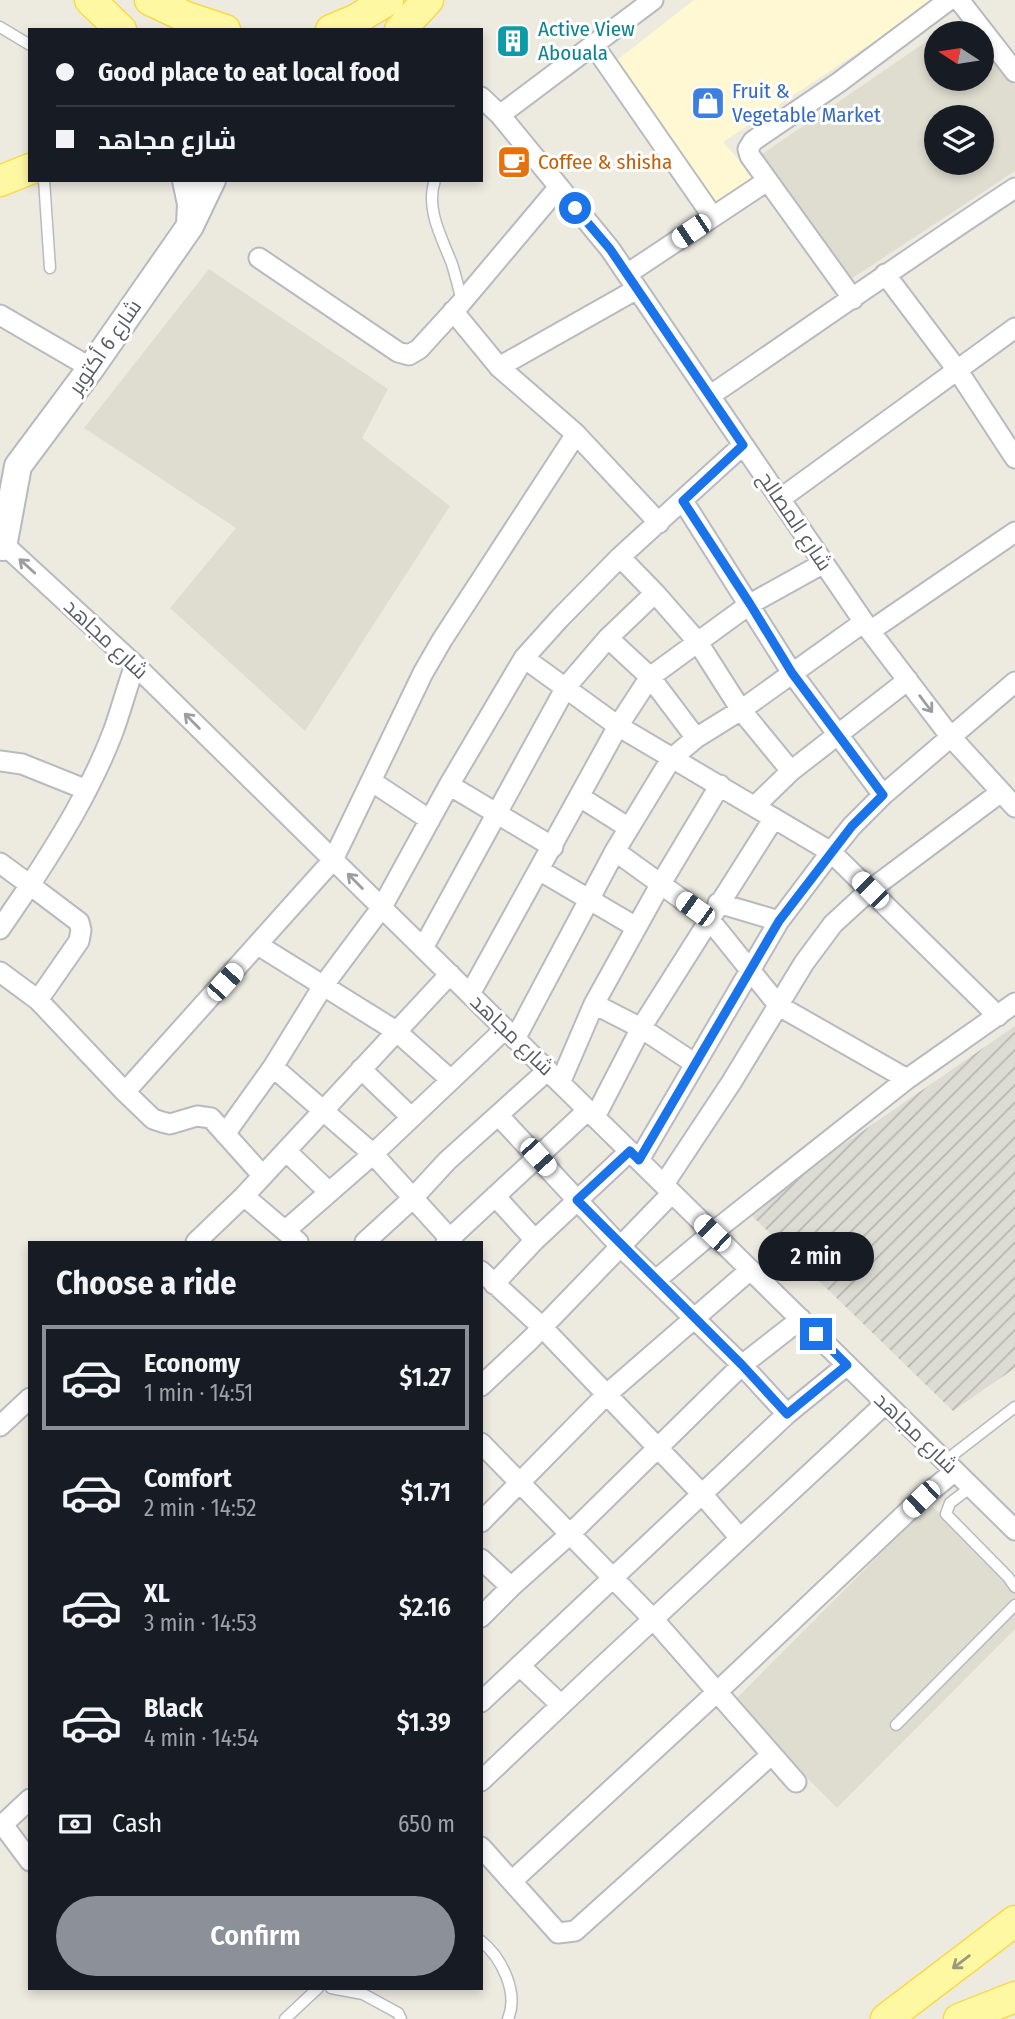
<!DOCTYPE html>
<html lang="en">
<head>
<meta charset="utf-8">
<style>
	body { margin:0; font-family:"Fira Sans Condensed",Cairo,sans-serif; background:#20242c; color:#f1f3f6; height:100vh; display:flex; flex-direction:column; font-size:26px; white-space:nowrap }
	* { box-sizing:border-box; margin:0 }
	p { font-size:23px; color:#9ea1a6 }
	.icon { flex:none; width:38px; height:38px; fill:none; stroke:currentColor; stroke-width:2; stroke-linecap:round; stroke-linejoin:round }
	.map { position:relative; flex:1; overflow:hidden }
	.details { position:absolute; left:28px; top:1241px; width:455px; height:749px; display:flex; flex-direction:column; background:#171b24; border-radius:0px; box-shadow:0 4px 10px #0003 }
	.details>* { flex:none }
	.banner { position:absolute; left:28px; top:28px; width:455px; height:154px; border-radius:0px; box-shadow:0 4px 10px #0003; display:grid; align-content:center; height:154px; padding:0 28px; background:#171b24 }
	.needle { width:46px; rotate:282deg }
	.controls { position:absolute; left:924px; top:21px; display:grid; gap:14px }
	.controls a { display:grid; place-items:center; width:70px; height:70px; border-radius:50%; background:#171b24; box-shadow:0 4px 10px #0003; font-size:35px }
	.end { position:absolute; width:32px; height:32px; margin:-16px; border:9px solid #1a73e8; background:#fff; box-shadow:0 0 0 4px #fff }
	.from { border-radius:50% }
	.bubble { position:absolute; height:49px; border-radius:24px; background:#171b24; box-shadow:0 4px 10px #0003; font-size:23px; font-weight:600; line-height:49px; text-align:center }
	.car { position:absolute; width:21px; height:42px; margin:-21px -10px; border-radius:9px; box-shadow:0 0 5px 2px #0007; background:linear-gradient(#fff 24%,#345 0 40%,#fff 0 76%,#345 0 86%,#fff 0) }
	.banner b { display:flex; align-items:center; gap:24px; height:66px; font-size:26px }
	.banner b+b { border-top:2px solid #363941 }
	.banner i { width:18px; height:18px; background:#f1f3f6 }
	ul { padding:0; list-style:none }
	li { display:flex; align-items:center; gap:21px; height:105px; margin:0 14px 10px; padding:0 14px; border:4px solid transparent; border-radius:0px }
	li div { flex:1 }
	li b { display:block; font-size:26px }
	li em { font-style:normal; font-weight:600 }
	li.active { border-color:#8c9099 }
	li>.icon { width:63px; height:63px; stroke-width:1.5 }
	h2 { padding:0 28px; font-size:32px; line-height:84px }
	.pay { display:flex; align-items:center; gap:18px; height:77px; padding:0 28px; font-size:26px }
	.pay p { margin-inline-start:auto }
	.action { display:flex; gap:14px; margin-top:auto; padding:14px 28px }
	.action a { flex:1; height:80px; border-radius:42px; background:#8c9099; color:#fff; font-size:28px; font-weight:600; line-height:80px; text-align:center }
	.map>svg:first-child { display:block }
</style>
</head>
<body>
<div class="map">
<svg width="1015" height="2019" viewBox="0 0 1015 2019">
	<defs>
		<pattern id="industrial-furrows" width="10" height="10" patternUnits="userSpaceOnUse" patternTransform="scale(1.75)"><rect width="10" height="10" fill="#dddcd4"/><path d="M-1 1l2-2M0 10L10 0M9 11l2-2" fill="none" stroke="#b6b6af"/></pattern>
	</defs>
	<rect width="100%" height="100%" fill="#edebe0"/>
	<path fill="#fff8d3" d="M694 0H937L723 142 764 188 692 208 612 64Z"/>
	<path fill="url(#industrial-furrows)" d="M1015 1026V1368L953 1411 747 1211Z"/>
	<path fill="#dfddd0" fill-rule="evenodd" d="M936 35V79H982V38L1015 86V171L848 281 758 157ZM936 117H982V163H936Z
		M209 269 388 389 362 438 450 506 305 731 170 608 236 528 84 428Z
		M930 1504 1015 1589V1629L837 1808 732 1703Z"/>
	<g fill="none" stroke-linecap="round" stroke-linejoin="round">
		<g stroke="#b8bac0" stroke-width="13">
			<path id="lane" d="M0 27 30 45
				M44 180 50 268
				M435 180C425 209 442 238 452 264 456 277 459 289 462 302
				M945 1461 1015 1407
				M971 1487 950 1503 946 1514 1008 1577 1015 1587
				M896 1725 1015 1605
				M481 1941C502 1958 519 1993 508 2019
				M331 1988 363 1994 398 2013 401 2019
				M285 2019 318 1988"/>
		</g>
		<g stroke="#b8bac0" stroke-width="23">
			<path id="street" d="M959 0 1015 72
				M593 44 713 217
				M481 97 500 115 610 249 870 631 950 736 1015 807
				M500 115 653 0
				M259 258 398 352 409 355 419 349 462 302 558 188
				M627 274 767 181
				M885 274 958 371 1015 458
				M853 299 750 156 748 149 753 141 838 83 949 0
				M453 311 499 367 576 434 659 523
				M0 315 91 368
				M499 367 637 289
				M711 395C812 326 913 255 1015 188
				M780 499 1015 328
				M683 501 792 673 883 795
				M0 547 10 550 135 665 1015 1530
				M620 557 655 593
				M870 631 1015 532
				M608 638 650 677 696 738
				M524 658 618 726 831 852 998 1016
				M0 761 22 764 87 790
				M371 781 430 820
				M449 785 553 847
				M580 797 629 828
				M756 805 791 771 908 680
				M615 851 709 919 779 1006 907 1079
				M0 863 30 885C62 836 92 787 113 732 121 710 127 687 135 665
				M539 870 636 927
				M718 903 779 921
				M0 929 30 885 79 922 81 930 79 941 38 1000
				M258 945 396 1031 451 1080
				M423 948 566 687 608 638 655 593 697 641 741 710 791 771
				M0 972 38 1000 125 1092 333 860 423 673 442 640 576 434
				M470 994 618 726 650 677 750 604 824 563
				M594 1004 641 1028 694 1063
				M515 1039 615 851 671 759 696 738 741 710 864 622
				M273 1067 373 1154 453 1242
				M361 1069 411 1117
				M560 1083 594 1004 660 885 720 785
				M125 1092 153 1119 162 1122 170 1124 197 1116 211 1118 263 1176
				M498 1115 619 1245 742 1365 787 1414
				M595 1117 641 1028 774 818
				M225 1134 273 1067 323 986 382 907 449 785 524 658 560 618 620 557 743 445
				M286 1151 329 1192
				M639 1160 779 921 831 852 852 826 883 795 1015 682
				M664 1184 731 1083 804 963 833 924 870 890 1001 792
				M244 1196 298 1242
				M495 1196 535 1240
				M285 1231 373 1154 505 1029
				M196 1242 244 1196 450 974
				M365 1242 412 1199 447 1161 548 1070
				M446 1242 588 1110
				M481 1271 542 1327 702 1494 740 1538
				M656 1280 712 1233 907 1079 1015 1003
				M494 1284 535 1240 630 1151
				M481 1386 530 1340 672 1193
				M0 1426 30 1398
				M481 1443 654 1620 796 1782
				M481 1522 606 1395 750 1270
				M481 1559 511 1587
				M481 1617 511 1587 569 1535 742 1365 801 1319
				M520 1666 561 1705
				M481 1702 787 1414 847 1365
				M481 1781 593 1675 886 1403
				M3 1825 30 1861
				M0 1827 30 1799
				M481 1847 558 1933 575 1931 771 1755
				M512 1881 716 1693 921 1499 955 1471"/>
		</g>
		<g stroke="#b6b9c0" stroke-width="30">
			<path id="secondary" d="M186 180 191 204 190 224
				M3 547 18 466 91 368 190 226 212 180"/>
		</g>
		<g stroke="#fbd84b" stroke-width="33">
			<path id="primary" d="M90 0 121 30
				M150 0 186 17 225 30
				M331 30 355 20 388 0
				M400 30 428 0
				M0 181 30 169
				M886 2019 1015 1921
				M959 2019 1015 1997"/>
		</g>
		<use href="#lane" stroke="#fff" stroke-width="10"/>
		<use href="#street" stroke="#fff" stroke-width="19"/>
		<use href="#secondary" stroke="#fff" stroke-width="26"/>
		<use href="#primary" stroke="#fff8a3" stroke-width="30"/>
	</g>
	<defs><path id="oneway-shaft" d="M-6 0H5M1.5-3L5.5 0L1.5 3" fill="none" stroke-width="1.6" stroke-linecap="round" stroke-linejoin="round" transform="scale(1.75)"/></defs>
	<g stroke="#9b9da1">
		<use href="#oneway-shaft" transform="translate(27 566) rotate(-138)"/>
		<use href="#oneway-shaft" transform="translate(926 704) rotate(53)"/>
		<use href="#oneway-shaft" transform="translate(192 721) rotate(-135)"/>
		<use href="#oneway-shaft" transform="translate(355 881) rotate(-135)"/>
	</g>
	<use stroke="#9b9a7c" href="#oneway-shaft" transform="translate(961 1962) rotate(143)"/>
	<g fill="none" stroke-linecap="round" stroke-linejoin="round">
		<path stroke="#1a73e8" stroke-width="9" d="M575 208 610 249 743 445 683 501 750 604 792 673 883 795 852 826 779 921 639 1160 630 1151 577 1200 742 1365 787 1414 847 1365 816 1334"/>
	</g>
	<defs>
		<g id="building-square" transform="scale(1.75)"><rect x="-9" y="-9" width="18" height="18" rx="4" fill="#0f9aa8" stroke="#fff"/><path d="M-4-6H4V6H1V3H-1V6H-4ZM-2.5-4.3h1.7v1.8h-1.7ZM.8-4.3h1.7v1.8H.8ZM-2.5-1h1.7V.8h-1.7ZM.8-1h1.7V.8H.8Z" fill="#fff"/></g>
		<g id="shop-square" transform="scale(1.75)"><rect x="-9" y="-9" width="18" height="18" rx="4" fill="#3f7fe0" stroke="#fff"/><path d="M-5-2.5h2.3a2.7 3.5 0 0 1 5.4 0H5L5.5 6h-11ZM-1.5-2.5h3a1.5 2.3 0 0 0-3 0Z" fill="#fff"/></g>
		<g id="cafe-square" transform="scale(1.75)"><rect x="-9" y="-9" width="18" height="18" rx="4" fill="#e8710a" stroke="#fff"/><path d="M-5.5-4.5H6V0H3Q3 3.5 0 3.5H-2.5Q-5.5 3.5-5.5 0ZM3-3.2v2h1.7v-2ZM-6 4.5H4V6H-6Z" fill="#fff"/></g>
	</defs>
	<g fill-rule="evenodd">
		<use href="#building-square" x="513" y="41"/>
		<use href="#shop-square" x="708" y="103"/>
		<use href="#cafe-square" x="514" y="162"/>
	</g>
	<g text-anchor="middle" stroke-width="6" stroke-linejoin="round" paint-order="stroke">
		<g font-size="21" fill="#0d838f" stroke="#fff" text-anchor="start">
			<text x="538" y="36">Active View<tspan x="538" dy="24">Abouala</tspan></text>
		</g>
		<g font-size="21" fill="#366cbe" stroke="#fff" text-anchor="start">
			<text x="732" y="98">Fruit &amp;<tspan x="732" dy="24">Vegetable Market</tspan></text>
		</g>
		<g font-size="21" fill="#c56008" stroke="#fff" text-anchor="start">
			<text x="538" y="169">Coffee &amp; shisha</text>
		</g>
		<g font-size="21" fill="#595c62" stroke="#fff">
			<text transform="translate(105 347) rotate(-55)" y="7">شارع 6 أكتوبر</text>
			<text transform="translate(795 521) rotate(56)" y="7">شارع المصالح</text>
			<text transform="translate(106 639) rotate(43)" y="7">شارع مجاهد</text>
			<text transform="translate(512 1035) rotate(44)" y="7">شارع مجاهد</text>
			<text transform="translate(916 1433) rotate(44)" y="7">شارع مجاهد</text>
		</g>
	</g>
</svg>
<div class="controls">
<a><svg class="needle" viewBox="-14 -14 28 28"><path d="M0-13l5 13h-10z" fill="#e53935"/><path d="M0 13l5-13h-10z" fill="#9ea1a6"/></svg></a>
<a><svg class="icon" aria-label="layers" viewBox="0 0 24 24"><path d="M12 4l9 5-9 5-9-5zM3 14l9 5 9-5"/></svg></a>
</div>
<i class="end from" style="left:575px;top:208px"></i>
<i class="end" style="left:816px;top:1334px"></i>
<div class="bubble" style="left:758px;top:1232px;width:116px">2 min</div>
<i class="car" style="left:691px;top:231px;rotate:236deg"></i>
<i class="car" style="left:870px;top:890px;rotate:315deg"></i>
<i class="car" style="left:695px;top:909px;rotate:306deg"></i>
<i class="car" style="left:225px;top:982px;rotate:42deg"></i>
<i class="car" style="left:538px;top:1157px;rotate:138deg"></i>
<i class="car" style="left:712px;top:1233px;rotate:314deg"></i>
<i class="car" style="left:921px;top:1499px;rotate:226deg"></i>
<div class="banner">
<b><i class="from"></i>Good place to eat local food</b>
<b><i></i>شارع مجاهد</b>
</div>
<section class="details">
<h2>Choose a ride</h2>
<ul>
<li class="active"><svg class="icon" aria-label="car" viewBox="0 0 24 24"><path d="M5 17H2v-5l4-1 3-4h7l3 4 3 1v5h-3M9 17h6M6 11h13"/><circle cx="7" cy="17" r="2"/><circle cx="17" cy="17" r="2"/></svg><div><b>Economy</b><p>1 min · 14:51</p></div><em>$1.27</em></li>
<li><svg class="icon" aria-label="car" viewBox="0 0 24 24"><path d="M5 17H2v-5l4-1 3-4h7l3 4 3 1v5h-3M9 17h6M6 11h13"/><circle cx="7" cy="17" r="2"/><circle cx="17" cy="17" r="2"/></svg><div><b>Comfort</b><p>2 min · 14:52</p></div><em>$1.71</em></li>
<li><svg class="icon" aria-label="car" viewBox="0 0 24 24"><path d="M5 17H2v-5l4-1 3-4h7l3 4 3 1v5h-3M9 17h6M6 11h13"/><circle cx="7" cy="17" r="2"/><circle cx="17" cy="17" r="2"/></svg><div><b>XL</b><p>3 min · 14:53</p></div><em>$2.16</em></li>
<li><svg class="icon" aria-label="car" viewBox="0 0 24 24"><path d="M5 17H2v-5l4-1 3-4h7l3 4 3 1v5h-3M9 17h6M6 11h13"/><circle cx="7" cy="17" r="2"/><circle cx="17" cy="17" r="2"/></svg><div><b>Black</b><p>4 min · 14:54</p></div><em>$1.39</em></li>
</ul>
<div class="pay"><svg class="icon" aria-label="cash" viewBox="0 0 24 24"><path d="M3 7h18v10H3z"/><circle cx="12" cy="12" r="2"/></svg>Cash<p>650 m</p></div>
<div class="action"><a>Confirm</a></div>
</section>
</div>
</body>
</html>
